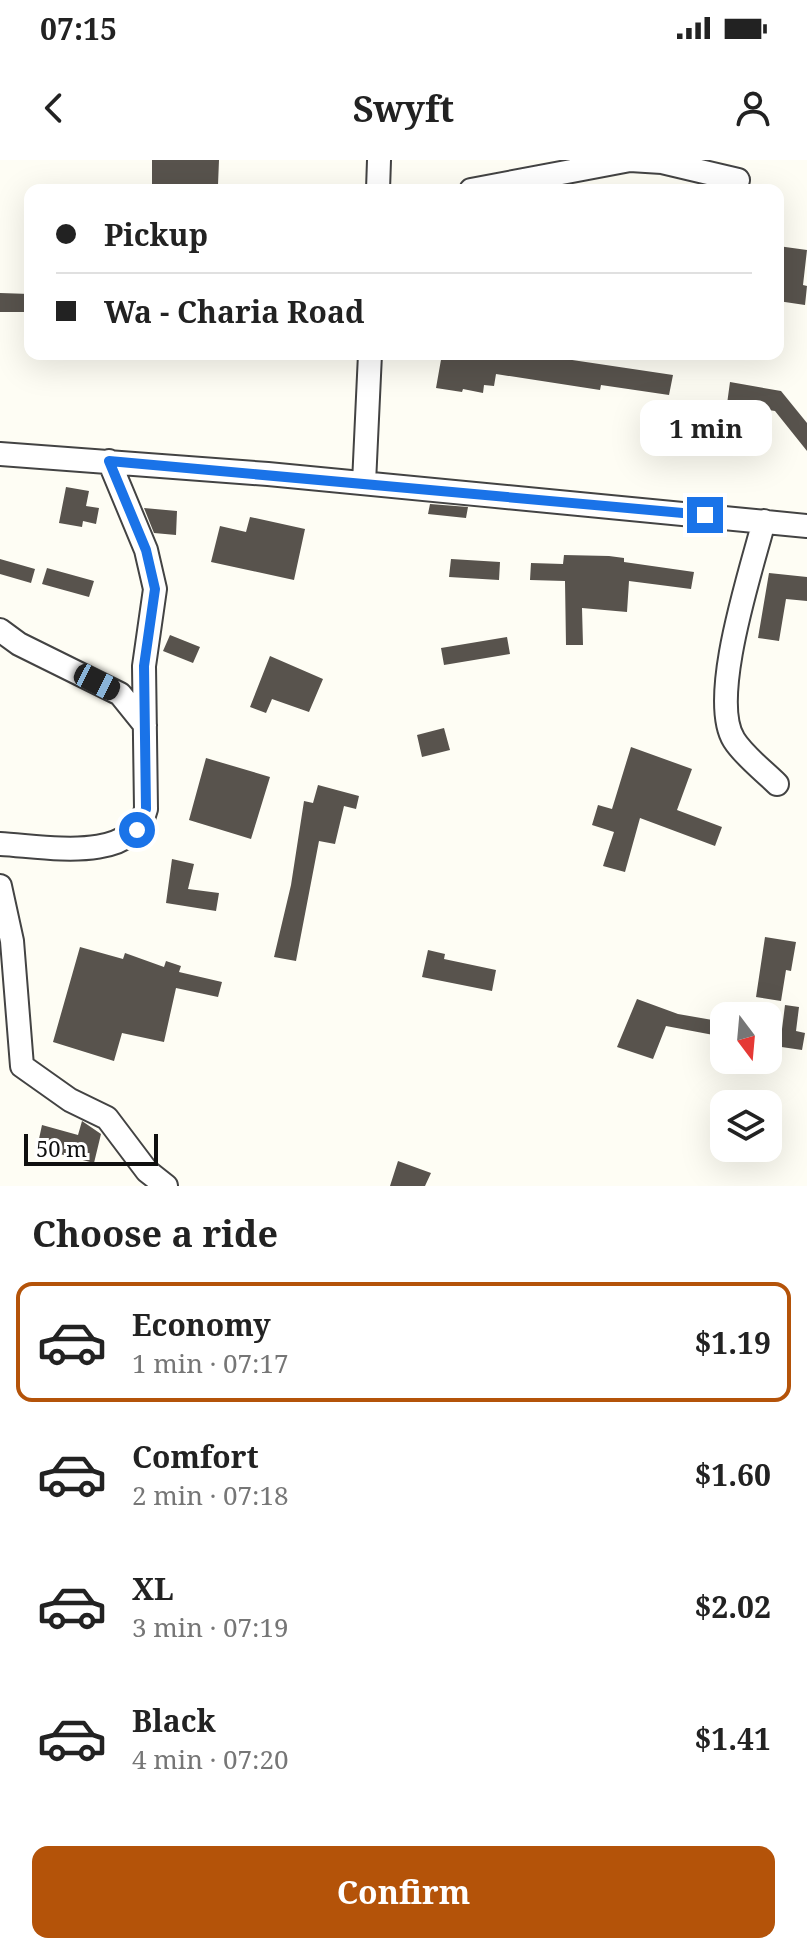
<!DOCTYPE html>
<html lang="en">
<head>
<meta charset="utf-8">
<style>
	body { margin:0; font-family:"Noto Serif",serif; background:#f2f2f2; color:#222; height:100vh; display:flex; flex-direction:column; font-size:30px; white-space:nowrap }
	* { box-sizing:border-box; margin:0 }
	p { font-size:26px; color:#767676 }
	.icon { flex:none; width:44px; height:44px; fill:none; stroke:currentColor; stroke-width:2; stroke-linecap:round; stroke-linejoin:round }
	.map { position:relative; height:1026px; overflow:hidden }
	.sheet { display:flex; flex-direction:column; background:#fff; flex:1 }
	.sheet>* { flex:none }
	.hud { position:absolute; left:24px; top:24px; width:760px; height:176px; border-radius:16px; box-shadow:0 8px 32px #0002; display:grid; align-content:center; height:176px; padding:0 32px; background:#fff }
	.needle { width:52px; rotate:164deg }
	.buttons { position:absolute; left:710px; top:842px; display:grid; gap:16px }
	.buttons a { display:grid; place-items:center; width:72px; height:72px; border-radius:16px; background:#fff; box-shadow:0 8px 32px #0002; font-size:40px }
	.scale { position:absolute; left:24px; bottom:20px; width:134px; box-sizing:border-box; padding-left:8px; border:4px solid #101010; border-top:0; font-size:22px; line-height:28px; white-space:nowrap; color:#101010; -webkit-text-stroke:6px #fff; paint-order:stroke }
	.end { position:absolute; width:36px; height:36px; margin:-18px; border:10px solid #1a73e8; background:#fff; box-shadow:0 0 0 4px #fff }
	.from { border-radius:50% }
	.bubble { position:absolute; height:56px; border-radius:16px; background:#fff; box-shadow:0 8px 32px #0002; font-size:26px; font-weight:700; line-height:56px; text-align:center }
	.car { position:absolute; width:24px; height:48px; margin:-24px -12px; border-radius:10px; box-shadow:0 0 6px 2px #0007; background:linear-gradient(#222 24%,#8ab4d8 0 40%,#222 0 76%,#8ab4d8 0 86%,#222 0) }
	.hud b { display:flex; align-items:center; gap:28px; height:76px; font-size:30px }
	.hud b+b { border-top:2px solid #e0e0e0 }
	.hud i { width:20px; height:20px; background:#222 }
	ul { padding:0; list-style:none }
	li { display:flex; align-items:center; gap:24px; height:120px; margin:0 16px 12px; padding:0 16px; border:4px solid transparent; border-radius:16px }
	li div { flex:1 }
	li b { display:block; font-size:30px }
	li em { font-style:normal; font-weight:700 }
	li.selected { border-color:#b45309 }
	li>.icon { width:72px; height:72px; stroke-width:1.5 }
	h2 { padding:0 32px; font-size:36px; line-height:96px }
	.primary-button { display:flex; gap:16px; margin-top:auto; padding:16px 32px }
	.primary-button a { flex:1; height:92px; border-radius:16px; background:#b45309; color:#fff; font-size:32px; font-weight:700; line-height:92px; text-align:center }
	.status { display:flex; justify-content:space-between; align-items:center; height:56px; padding:0 40px; background:#fff; direction:ltr }
	.status svg { height:22px; fill:currentColor }
	header { display:flex; justify-content:space-between; align-items:center; height:104px; padding:0 32px; background:#fff; font-size:36px; font-weight:700 }
	.map>svg:first-child { display:block }
</style>
</head>
<body>
<div class="status"><b>07:15</b><svg viewBox="0 0 49 12"><path d="M0 12V9h3v3zM5 12V6h3v6zM10 12V3h3v9zM15 12V0h3v12zM26 1h20v11H26zM47 4h2v5h-2z"/></svg></div>
<header><svg class="icon" aria-label="back" viewBox="0 0 24 24"><path d="M15 5l-7 7 7 7"/></svg>Swyft<svg class="icon" aria-label="person" viewBox="0 0 24 24"><circle cx="12" cy="8" r="4"/><path d="M4 21q1-7 8-7t8 7"/></svg></header>
<div class="map">
<svg width="807" height="1026" viewBox="0 0 807 1026">
	<rect width="100%" height="100%" fill="#fefdf4"/>
	<path fill="#58534d" d="M152 0H219L218 25 152 24Z
		M778 86 807 90 803 125 807 126 805 145 778 141Z
		M0 133 30 134V152H0Z
		M442 194H532L673 215 669 235 601 225 600 230 496 214 494 226 484 225 483 233 463 229 462 232 436 228Z
		M730 222 781 231 807 263V291L775 251 727 244Z
		M66 327 89 331 86 346 99 348 96 364 83 361 82 367 59 363Z
		M430 344 468 347 466 358 428 354Z
		M144 348 177 351 176 375 154 373Z
		M250 357 305 369 294 420 211 402 220 366 246 372Z
		M564 395 609 396 624 398V402L694 412 691 429 629 421 627 452 582 448 583 485H566L565 421 530 420 531 403 563 404Z
		M0 399 35 409 31 423 0 414Z
		M451 399 500 402 499 420 449 417Z
		M47 408 94 421 89 437 42 424Z
		M769 413 807 417V441L786 439 779 481 758 478Z
		M170 475 200 487 193 503 163 491Z
		M507 477 510 494 444 505 441 488Z
		M270 496 323 519 309 552 272 539 266 553 250 547Z
		M444 568 450 590 422 597 417 575Z
		M631 587 692 609 677 650 722 667 715 686 640 658 625 712 603 706 614 672 592 665 598 645 612 649Z
		M206 598 270 617 251 679 189 660Z
		M318 625 359 636 356 649 344 646 335 684 319 681 296 801 274 797 291 725 304 641 313 643Z
		M172 699 194 704 188 729 219 733 216 751 166 743Z
		M765 777 796 782 791 811 786 810 781 841 756 837Z
		M80 787 123 799 125 793 164 807 166 801 181 806 179 812 222 822 218 837 176 828 164 882 122 873 114 901 53 882Z
		M428 790 445 794 444 799 496 810 492 831 422 817Z
		M637 839 678 854 724 862V877L666 866 653 899 617 887Z
		M785 845 799 847 796 871 805 873 802 890 768 885V867L782 869Z
		M82 961 101 974 94 1003 37 988 42 965 78 975Z
		M398 1001 431 1013 425 1026H390Z"/>
	<g fill="none" stroke-linecap="round" stroke-linejoin="round">
		<g stroke="#434343" stroke-width="26">
			<path id="minor" d="M630 0 662 2 738 20
				M378 30 379 0
				M471 30 630 0
				M0 294 268 314 807 366
				M364 323 370 194
				M764 361C752 408 708 539 734 580 744 596 764 611 777 624
				M0 470 19 484 120 534 145 565
				M0 684C44 686 133 705 146 649L144 506 155 429 146 390 109 301
				M0 726 12 781 22 906 70 940 107 958 147 1011 166 1026"/>
		</g>
		<use href="#minor" stroke="#fff" stroke-width="22"/>
	</g>
	<g fill="none" stroke-linecap="round" stroke-linejoin="round">
		<path stroke="#1a73e8" stroke-width="10" d="M137 670 146 649 144 506 155 429 146 390 109 301 705 355"/>
	</g>
</svg>
<div class="buttons">
<a><svg class="needle" viewBox="-14 -14 28 28"><path d="M0-13l5 13h-10z" fill="#e53935"/><path d="M0 13l5-13h-10z" fill="#767676"/></svg></a>
<a><svg class="icon" aria-label="layers" viewBox="0 0 24 24"><path d="M12 4l9 5-9 5-9-5zM3 14l9 5 9-5"/></svg></a>
</div>
<div class="scale">50 m</div>
<i class="end from" style="left:137px;top:670px"></i>
<i class="end" style="left:705px;top:355px"></i>
<div class="bubble" style="left:640px;top:240px;width:132px">1 min</div>
<i class="car" style="left:97px;top:522px;rotate:117deg"></i>
<div class="hud">
<b><i class="from"></i>Pickup</b>
<b><i></i>Wa - Charia Road</b>
</div>
</div>
<section class="sheet">
<h2>Choose a ride</h2>
<ul>
<li class="selected"><svg class="icon" aria-label="car" viewBox="0 0 24 24"><path d="M5 17H2v-5l4-1 3-4h7l3 4 3 1v5h-3M9 17h6M6 11h13"/><circle cx="7" cy="17" r="2"/><circle cx="17" cy="17" r="2"/></svg><div><b>Economy</b><p>1 min · 07:17</p></div><em>$1.19</em></li>
<li><svg class="icon" aria-label="car" viewBox="0 0 24 24"><path d="M5 17H2v-5l4-1 3-4h7l3 4 3 1v5h-3M9 17h6M6 11h13"/><circle cx="7" cy="17" r="2"/><circle cx="17" cy="17" r="2"/></svg><div><b>Comfort</b><p>2 min · 07:18</p></div><em>$1.60</em></li>
<li><svg class="icon" aria-label="car" viewBox="0 0 24 24"><path d="M5 17H2v-5l4-1 3-4h7l3 4 3 1v5h-3M9 17h6M6 11h13"/><circle cx="7" cy="17" r="2"/><circle cx="17" cy="17" r="2"/></svg><div><b>XL</b><p>3 min · 07:19</p></div><em>$2.02</em></li>
<li><svg class="icon" aria-label="car" viewBox="0 0 24 24"><path d="M5 17H2v-5l4-1 3-4h7l3 4 3 1v5h-3M9 17h6M6 11h13"/><circle cx="7" cy="17" r="2"/><circle cx="17" cy="17" r="2"/></svg><div><b>Black</b><p>4 min · 07:20</p></div><em>$1.41</em></li>
</ul>
<div class="primary-button"><a>Confirm</a></div>
</section>
</body>
</html>
